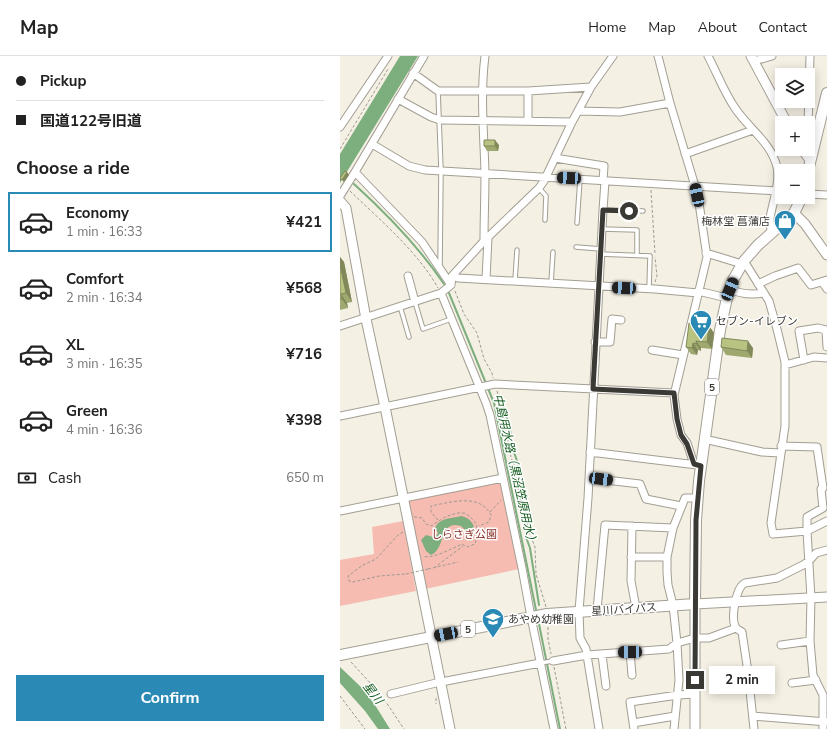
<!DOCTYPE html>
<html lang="en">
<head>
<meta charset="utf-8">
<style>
	body { margin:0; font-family:"Nunito Sans","Noto Sans JP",sans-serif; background:#f6f6f6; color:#222; height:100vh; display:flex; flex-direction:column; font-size:15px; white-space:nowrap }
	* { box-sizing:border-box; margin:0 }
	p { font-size:13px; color:#767676 }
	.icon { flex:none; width:22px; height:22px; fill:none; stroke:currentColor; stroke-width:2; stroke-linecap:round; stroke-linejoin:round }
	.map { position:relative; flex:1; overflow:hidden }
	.details { display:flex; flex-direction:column; background:#fff; width:340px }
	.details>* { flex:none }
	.hud { display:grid; align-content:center; height:88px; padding:0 16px; background:#fff }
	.tools { position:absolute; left:435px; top:12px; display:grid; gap:8px }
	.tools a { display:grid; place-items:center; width:40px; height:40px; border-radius:0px; background:#fff; box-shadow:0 2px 10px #0003; font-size:20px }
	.end { position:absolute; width:18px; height:18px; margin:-9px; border:5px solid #3b3934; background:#fff; box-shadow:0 0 0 2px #fff }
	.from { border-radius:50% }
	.bubble { position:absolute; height:28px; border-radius:0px; background:#fff; box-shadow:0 2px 10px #0003; font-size:13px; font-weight:700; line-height:28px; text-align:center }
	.car { position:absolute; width:12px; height:24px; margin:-12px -6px; border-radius:5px; box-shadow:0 0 3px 1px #0007; background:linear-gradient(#222 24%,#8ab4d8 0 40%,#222 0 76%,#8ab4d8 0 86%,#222 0) }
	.hud b { display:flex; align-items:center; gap:14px; height:38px; font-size:15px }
	.hud b+b { border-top:1px solid #e0e0e0 }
	.hud i { width:10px; height:10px; background:#222 }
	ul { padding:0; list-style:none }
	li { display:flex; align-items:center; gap:12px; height:60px; margin:0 8px 6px; padding:0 8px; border:2px solid transparent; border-radius:0px }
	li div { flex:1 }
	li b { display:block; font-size:15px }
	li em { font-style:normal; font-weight:700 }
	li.current { border-color:#2a8ab5 }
	li>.icon { width:36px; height:36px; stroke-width:1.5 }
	h2 { padding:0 16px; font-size:18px; line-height:48px }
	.pay { display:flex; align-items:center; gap:10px; height:44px; padding:0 16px; font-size:15px }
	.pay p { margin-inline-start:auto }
	.action { display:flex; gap:8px; margin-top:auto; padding:8px 16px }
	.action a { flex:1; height:46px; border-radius:0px; background:#2a8ab5; color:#fff; font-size:16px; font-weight:700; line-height:46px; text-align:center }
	header { display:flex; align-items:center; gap:24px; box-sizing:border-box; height:56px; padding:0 20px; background:#fff; border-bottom:1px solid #e0e0e0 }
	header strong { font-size:19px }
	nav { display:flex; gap:22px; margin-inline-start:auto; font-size:14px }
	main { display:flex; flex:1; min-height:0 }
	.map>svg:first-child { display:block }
</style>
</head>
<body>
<header>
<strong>Map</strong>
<nav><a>Home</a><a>Map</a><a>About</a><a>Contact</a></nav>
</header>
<main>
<section class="details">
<div class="hud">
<b><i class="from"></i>Pickup</b>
<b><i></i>国道122号旧道</b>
</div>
<h2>Choose a ride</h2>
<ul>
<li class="current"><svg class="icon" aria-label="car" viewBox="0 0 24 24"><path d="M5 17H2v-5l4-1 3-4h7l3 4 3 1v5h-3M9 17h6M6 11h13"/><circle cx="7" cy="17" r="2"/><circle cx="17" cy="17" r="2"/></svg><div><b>Economy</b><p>1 min · 16:33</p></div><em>¥421</em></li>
<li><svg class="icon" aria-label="car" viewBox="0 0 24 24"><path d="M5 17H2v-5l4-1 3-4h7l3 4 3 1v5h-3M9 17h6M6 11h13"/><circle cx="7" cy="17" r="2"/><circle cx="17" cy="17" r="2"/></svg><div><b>Comfort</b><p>2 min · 16:34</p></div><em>¥568</em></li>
<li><svg class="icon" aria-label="car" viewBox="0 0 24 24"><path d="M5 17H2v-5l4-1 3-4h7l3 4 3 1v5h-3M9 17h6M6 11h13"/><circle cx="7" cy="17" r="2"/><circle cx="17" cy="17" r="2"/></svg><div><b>XL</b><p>3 min · 16:35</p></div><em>¥716</em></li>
<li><svg class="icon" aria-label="car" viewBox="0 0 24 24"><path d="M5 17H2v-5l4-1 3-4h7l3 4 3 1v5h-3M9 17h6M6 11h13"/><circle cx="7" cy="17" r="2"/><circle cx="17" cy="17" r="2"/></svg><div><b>Green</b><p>4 min · 16:36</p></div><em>¥398</em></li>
</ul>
<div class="pay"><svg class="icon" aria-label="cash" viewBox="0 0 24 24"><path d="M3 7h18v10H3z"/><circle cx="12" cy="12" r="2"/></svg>Cash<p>650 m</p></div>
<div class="action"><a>Confirm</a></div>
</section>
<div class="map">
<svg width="487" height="673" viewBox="0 0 487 673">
	<rect width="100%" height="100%" fill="#f5f0e4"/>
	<path fill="#f6bcb2" d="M160 425 162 426 179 513 85 533 68 443Z
		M63 465 76 535 0 550V504L34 498 32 471Z"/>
	<path fill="#7cae7e" d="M60 0H78L0 127V98Z
		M121 460C133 462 138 474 132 484L130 485 127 483 126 475 121 470C99 463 106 493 91 499L86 495 82 486 81 484 86 479 93 481 97 479 98 477 95 472C100 461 111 463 121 460Z
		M0 611 21 631 35 649 50 673H38L25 655 0 627Z"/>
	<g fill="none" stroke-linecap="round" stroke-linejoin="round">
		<path stroke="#7cae7e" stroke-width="2" d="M14 128C47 158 79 191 104 228
			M109 237 154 347 196 554
			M163 348 170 372 171 387 178 408 181 442 189 472
			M186 476V481L190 492 199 549
			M199 568 220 673"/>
		<g stroke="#a39e93" stroke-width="5.5">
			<path id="lane" d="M98 35 101 114 100 211
				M199 132 206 140 205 164
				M263 154 303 155
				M237 167 240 123
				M262 173 297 174V199
				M236 191 261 193
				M260 198 310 200 309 233
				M175 225 177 194
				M211 227 213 196
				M75 246 83 273 111 263
				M60 250 69 281
				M200 607 213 605"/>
		</g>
		<g stroke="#a39e93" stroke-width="9">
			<path id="street" d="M318 0 330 47 355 130 359 147 367 201 334 339 337 363 341 379 347 387 354 408
				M368 0C377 17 384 36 395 52 408 72 431 86 437 111 440 128 433 145 430 162 430 166 431 172 431 177
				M414 5 432 0
				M73 17 98 35H188L251 31
				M188 35V65
				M58 43 91 61 100 64 232 66
				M238 55 280 56 330 47
				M0 71 48 0
				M468 71 470 0
				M32 88 69 110 85 114 437 135
				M345 98 413 74
				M215 102 264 110 263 125
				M15 116 82 186 111 229
				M468 138 487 139
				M0 140 15 116 84 0
				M144 185C144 163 145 140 145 117 144 78 140 39 145 0
				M366 197 402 208
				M404 205 429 245 437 273 445 306V370L431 467 433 478 467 475 471 542 470 585 473 619 483 639V673
				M68 220 75 246
				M112 220 118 222 315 233 358 237
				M146 223 148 182
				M482 226 487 233
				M418 228 435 220 458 212 471 229 487 224
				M390 233C400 238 412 239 424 237
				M358 235 387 242
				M101 237 146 347 150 359 182 512 191 561 214 673
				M0 270 101 237 111 229 112 220 144 185 199 132 204 125 232 66 251 31 273 0
				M255 286H270L272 263 281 264
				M312 294 343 299
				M464 304 459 275 478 272 486 274 487 291
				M445 309 474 301 487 302
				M0 360 155 328 334 337
				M364 383 422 396 440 397
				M441 390 477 391 483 432 481 433 483 452 467 461V475L487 465
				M250 396 357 409
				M249 422 300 428 306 443 341 450
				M0 455 163 422
				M292 470 291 525 296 552
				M291 501H327
				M257 554 265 469 333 472
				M441 589 470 585
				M290 596 292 619
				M262 599 266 630
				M213 605 247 599 329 593 337 587 355 582H369L396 572
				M452 627 476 624
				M51 638 96 627 200 607
				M413 660 487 666
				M293 667 335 660
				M259 673 246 593 240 582 239 555 248 442 263 154 265 125
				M294 673 290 646 338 639 355 638
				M334 673 339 624 337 587 333 549 328 529 327 516V501L333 472 345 442H358
				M414 673 408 616 402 576C399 574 396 573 395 570 391 561 396 531 405 527L437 522 463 509 469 505 476 497 487 494"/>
		</g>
		<g stroke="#a39e93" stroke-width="11">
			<path id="secondary" d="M411 0 447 67
				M462 93 470 104
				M0 145 6 152 26 263 45 351 110 673
				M454 157 465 168 487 199
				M355 673V548L487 541"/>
		</g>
		<g stroke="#a39e93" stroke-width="12">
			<path id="primary" d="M468 115 487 37
				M0 599 207 558 355 548 356 464 359 425 380 274 387 242 393 224 404 205 418 189 454 157 462 141"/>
		</g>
		<path stroke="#9e9a91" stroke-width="1" stroke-dasharray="3 2" stroke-linecap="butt" d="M0 93 48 13
			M311 134 315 198
			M10 135C40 164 78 196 98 232
			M315 226 317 220 315 201
			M115 235 124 258 137 277 144 303 152 317 153 322
			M157 335 169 376 168 385 171 401 176 415 181 450 186 468 195 491 196 518 206 551
			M150 456 161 444
			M74 461 82 462 86 468 91 470 105 461 117 457H125C139 467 139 472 135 488L127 491 122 488C113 492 91 504 83 500
			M98 464 91 456V450C111 446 140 437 151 459L149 466 139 470
			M63 476 58 479 36 503 23 509 8 520 9 525 13 526 39 520 66 518
			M94 512 123 490
			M88 513 118 506
			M208 566V583L211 598
			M11 606 42 640 64 673
			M214 611 226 673
			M0 640 25 673
			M96 642V648"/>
		<use href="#lane" stroke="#fff" stroke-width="3.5"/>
		<use href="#street" stroke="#fff" stroke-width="7"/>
		<use href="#secondary" stroke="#fff" stroke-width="9"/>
		<use href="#primary" stroke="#fff" stroke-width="10"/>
		<path stroke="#9e9a91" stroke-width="1" stroke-dasharray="3 2" stroke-linecap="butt" d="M66 518 88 513"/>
	</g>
	<path fill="#9ea86f" d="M159 89 158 95H147L144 90Z
		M0 201 4 206 12 246 7 247 8 252 0 254Z
		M369 270 374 277 372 293 361 292V295L358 294 357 299 351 298 346 291Z
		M381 291 413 292 412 302 386 299Z"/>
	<path fill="#81885a" d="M155 84 159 89 158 95 155 90Z
		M7 116 9 119 4 126 2 124Z
		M0 201 4 206 12 246 6 237 0 209Z
		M1 238 7 247 8 252 2 243Z
		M369 270 374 277 372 293 367 286Z
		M356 285 361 292V295L356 288Z
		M408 285 413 292 412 302 407 295Z
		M353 287 358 294 357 299 352 292Z"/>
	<path fill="#b8c381" stroke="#81885a" d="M144 84H155V90H144Z
		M5 115 7 116 2 124 0 122Z
		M0 209 6 237 1 238 2 243H0Z
		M349 267 369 270 367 286 356 285V288L353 287 352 292 346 291Z
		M382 282 408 285 407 295 381 291Z"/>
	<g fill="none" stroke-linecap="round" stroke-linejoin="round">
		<path stroke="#3b3934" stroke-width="5" d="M289 155 263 154 253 333 334 337 337 363 341 379 347 388 354 408 361 410 356 464 355 624"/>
	</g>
	<defs>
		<g id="shop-pin" transform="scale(1.15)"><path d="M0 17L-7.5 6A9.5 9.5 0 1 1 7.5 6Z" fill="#2a8ab5" stroke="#fff"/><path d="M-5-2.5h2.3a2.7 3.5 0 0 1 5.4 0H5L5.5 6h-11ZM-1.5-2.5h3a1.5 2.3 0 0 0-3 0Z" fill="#fff"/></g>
		<g id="supermarket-pin" transform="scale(1.15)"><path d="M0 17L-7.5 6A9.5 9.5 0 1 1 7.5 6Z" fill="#2a8ab5" stroke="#fff"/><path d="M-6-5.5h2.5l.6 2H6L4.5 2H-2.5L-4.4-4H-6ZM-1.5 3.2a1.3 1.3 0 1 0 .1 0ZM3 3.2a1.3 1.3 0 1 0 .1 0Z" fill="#fff"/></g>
		<g id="school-pin" transform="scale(1.15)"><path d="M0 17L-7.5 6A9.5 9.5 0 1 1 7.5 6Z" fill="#2a8ab5" stroke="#fff"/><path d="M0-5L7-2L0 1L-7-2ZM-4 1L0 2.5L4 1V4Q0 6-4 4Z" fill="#fff"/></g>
	</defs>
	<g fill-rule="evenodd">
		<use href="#shop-pin" x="445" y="165"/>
		<use href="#supermarket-pin" x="361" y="265"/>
		<use href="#school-pin" x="153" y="563"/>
	</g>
	<g text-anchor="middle" stroke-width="3" stroke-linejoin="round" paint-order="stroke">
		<g fill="#fff" stroke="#767471" stroke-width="1">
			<rect x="365" y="323" width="14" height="16" rx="3"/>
			<rect x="121" y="565" width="14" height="16" rx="3"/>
		</g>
		<g font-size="10" font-weight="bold" fill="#3b3934">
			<text x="372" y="335">5</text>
			<text x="128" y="577">5</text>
		</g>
		<g font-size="11" fill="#3b3934" stroke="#fff" text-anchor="start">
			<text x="430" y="169" text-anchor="end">梅林堂 菖蒲店</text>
			<text x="376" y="269">セブン-イレブン</text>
			<text x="168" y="567">あやめ幼稚園</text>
		</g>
		<g font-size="11" fill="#873329" stroke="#fff">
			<text x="124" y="482">しらさぎ公園</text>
		</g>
		<g font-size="11" fill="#3b3934" stroke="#fff">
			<text transform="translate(284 553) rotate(-4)" y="4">星川バイパス</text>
		</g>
		<g font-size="12" font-style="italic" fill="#155d1f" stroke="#fff">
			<text transform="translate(175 414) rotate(77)" y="4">中島用水路（黒沼笠原用水）</text>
			<text transform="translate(33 637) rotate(52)" y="4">星川</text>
		</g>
	</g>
</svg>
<div class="tools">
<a><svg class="icon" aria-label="layers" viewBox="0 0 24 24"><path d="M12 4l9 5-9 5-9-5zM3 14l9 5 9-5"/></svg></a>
<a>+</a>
<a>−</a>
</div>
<i class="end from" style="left:289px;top:155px"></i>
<i class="end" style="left:355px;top:624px"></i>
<div class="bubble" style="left:369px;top:610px;width:66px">2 min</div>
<i class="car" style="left:229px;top:122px;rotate:273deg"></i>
<i class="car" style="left:357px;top:139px;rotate:348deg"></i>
<i class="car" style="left:284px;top:232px;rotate:273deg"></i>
<i class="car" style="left:390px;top:233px;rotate:23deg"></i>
<i class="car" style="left:261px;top:423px;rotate:97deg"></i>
<i class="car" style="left:106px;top:578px;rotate:259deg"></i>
<i class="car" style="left:290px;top:596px;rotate:269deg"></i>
</div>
</main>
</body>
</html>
